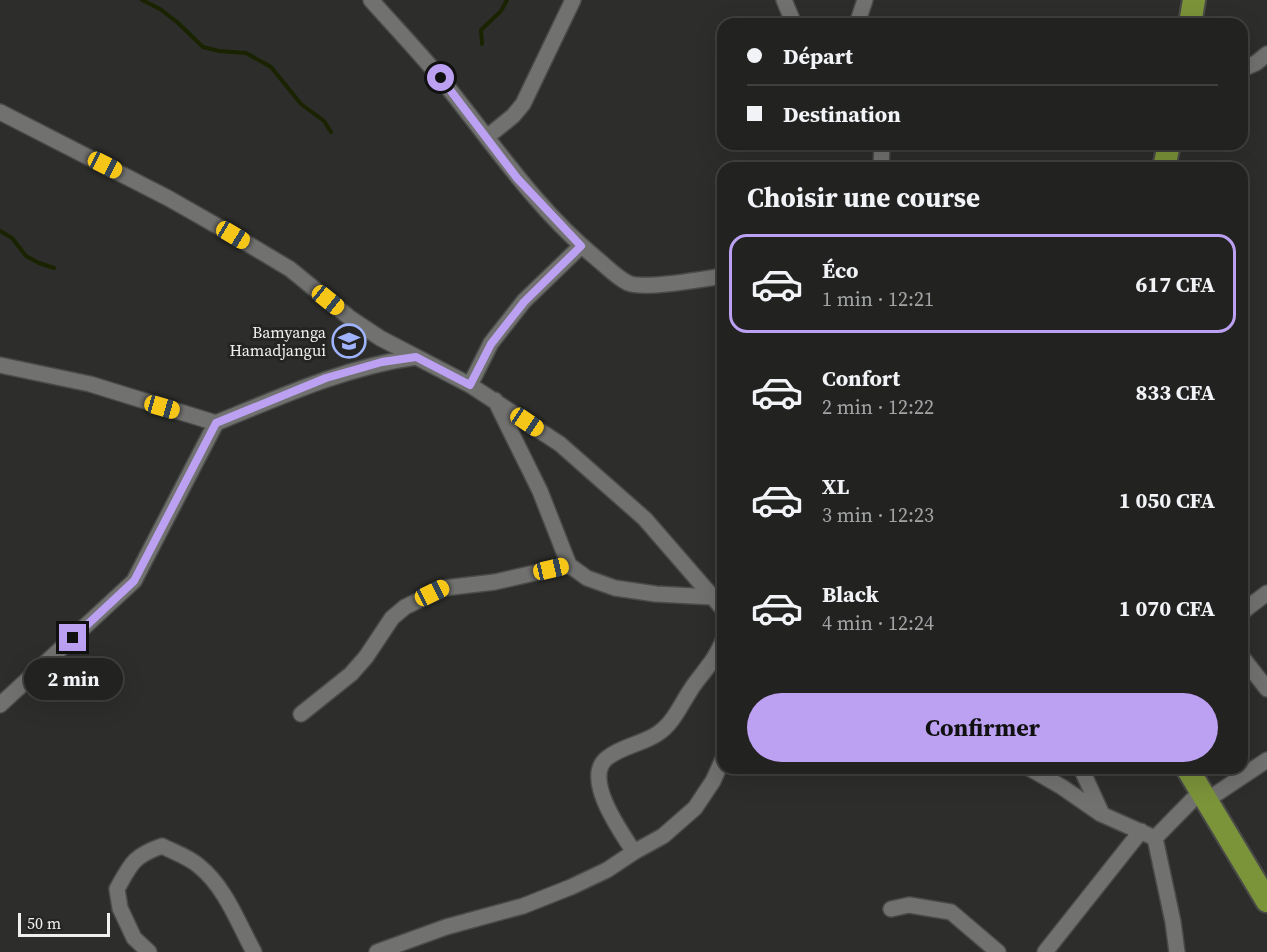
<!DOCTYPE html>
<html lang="fr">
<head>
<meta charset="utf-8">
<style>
	body { margin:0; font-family:"Source Serif 4",serif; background:#2e2f2e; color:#f1f3f6; height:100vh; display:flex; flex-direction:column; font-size:22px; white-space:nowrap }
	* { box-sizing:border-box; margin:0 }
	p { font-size:20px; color:#a2a4a5 }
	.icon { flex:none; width:33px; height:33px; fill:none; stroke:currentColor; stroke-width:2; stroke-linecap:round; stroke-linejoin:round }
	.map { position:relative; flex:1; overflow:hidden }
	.drawer { position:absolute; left:717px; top:162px; width:531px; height:612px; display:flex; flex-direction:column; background:#222221; border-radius:18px; box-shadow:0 6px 24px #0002,0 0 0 2px #3f3f3f }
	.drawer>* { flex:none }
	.guide { position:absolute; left:717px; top:18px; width:531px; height:132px; border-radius:18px; box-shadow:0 6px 24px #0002,0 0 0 2px #3f3f3f; display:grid; align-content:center; height:132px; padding:0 30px; background:#222221 }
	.scale { position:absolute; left:18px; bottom:15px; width:92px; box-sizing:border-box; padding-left:6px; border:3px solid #f0f1ef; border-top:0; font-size:16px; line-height:21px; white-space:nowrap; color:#f0f1ef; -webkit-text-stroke:4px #242422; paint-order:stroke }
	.end { position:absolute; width:27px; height:27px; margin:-14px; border:8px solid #bca0f2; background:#111; box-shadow:0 0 0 3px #111 }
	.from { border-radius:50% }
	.bubble { position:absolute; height:42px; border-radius:21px; background:#222221; box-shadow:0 6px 24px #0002,0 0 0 2px #3f3f3f; font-size:20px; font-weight:700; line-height:42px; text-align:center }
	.car { position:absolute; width:18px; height:36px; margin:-18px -9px; border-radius:8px; box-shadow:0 0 4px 2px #0007; background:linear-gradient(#f5c518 24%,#345 0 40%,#f5c518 0 76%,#345 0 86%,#f5c518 0) }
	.guide b { display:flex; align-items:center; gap:21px; height:57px; font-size:22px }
	.guide b+b { border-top:2px solid #3f3f3f }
	.guide i { width:15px; height:15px; background:#f1f3f6 }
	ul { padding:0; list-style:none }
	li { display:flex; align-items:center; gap:18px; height:99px; margin:0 12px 9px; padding:0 18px; border:3px solid transparent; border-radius:18px }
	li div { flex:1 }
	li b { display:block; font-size:22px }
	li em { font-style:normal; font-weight:700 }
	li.selected { border-color:#bca0f2 }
	li>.icon { width:54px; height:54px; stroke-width:1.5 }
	h2 { padding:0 30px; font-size:27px; line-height:72px }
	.cta { display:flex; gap:12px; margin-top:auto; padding:12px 30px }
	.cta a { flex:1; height:69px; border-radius:36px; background:#bca0f2; color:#111; font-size:24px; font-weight:700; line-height:69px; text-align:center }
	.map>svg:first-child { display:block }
</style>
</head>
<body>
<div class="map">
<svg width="1267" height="952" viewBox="0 0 1267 952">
	<rect width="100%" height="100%" fill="#2d2e2c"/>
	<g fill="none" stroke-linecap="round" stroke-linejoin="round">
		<path stroke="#1a2300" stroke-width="4" d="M142 0 160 9 177 22 203 47 219 51 246 53 271 67 301 104 324 121 331 132
			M482 44 481 30 501 11 507 0
			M0 231 12 238 26 256 39 263 54 268"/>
		<g stroke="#4a4b49" stroke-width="18">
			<path id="minor" d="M371 0C394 26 419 52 441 79 491 140 534 207 596 258 606 266 616 277 628 283 644 290 703 279 723 276
				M784 0 794 24
				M857 24 865 0
				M1242 69 1256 63 1267 54
				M0 112 168 198 233 235 290 269 350 318 380 338 470 385 560 444 645 519 723 609
				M487 137 513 116 523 104 573 0
				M881 168 882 144
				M0 365 90 384 216 423
				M470 385 491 343 524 301 581 246
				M495 400 540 491 569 565 587 578 615 588 656 594 712 597
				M1242 612 1267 593
				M1242 657 1267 689
				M0 705 134 581 216 423C282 396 346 367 416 357
				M301 714 351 674 366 657 392 618 405 607 444 588 495 582 569 565
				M1029 768 1062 787 1101 814 1155 838
				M1081 768 1101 812
				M1207 800 1267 760
				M1155 838 1173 922 1177 952
				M1155 838 1202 790
				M634 852C621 832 582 778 607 758 622 746 642 744 657 734 673 724 680 706 690 691 695 682 703 674 709 665 715 658 719 649 723 641
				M891 909 909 905 951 912 998 952
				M149 952 134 938 120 908 117 889C131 864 133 856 162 846 174 852 189 857 199 866 226 888 238 923 254 952
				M377 952 446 927 523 906 571 887 607 870 634 852 663 836 695 808 713 781 723 759
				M1045 952 1141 831"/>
		</g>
		<g stroke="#4a4b49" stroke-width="26">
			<path id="highway" d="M1190 24 1194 0
				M1164 168 1169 144
				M1187 768 1267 901"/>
		</g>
		<use href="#minor" stroke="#717270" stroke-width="15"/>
		<use href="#highway" stroke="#7b9339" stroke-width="22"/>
	</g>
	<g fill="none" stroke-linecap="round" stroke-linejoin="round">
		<path stroke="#bca0f2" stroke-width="8" d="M73 638 134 581 216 423 326 378 382 362 416 357 470 385 491 344 524 302 581 246 517 178 441 78"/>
	</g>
	<defs>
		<g id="school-ring" transform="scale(1.725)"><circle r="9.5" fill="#242422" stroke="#a0b3fd" stroke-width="1.5"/><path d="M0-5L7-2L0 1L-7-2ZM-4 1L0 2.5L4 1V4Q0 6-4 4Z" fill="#a0b3fd"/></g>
	</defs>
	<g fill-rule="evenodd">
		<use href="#school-ring" x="349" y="341"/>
	</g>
	<g text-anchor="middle" stroke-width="6" stroke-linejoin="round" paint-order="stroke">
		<g font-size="16" fill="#f0f1ef" stroke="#242422" text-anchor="end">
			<text x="326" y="338">Bamyanga<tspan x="326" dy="18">Hamadjangui</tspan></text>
		</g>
	</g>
</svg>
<div class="scale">50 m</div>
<i class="end from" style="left:441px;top:78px"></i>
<i class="end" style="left:73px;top:638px"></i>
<div class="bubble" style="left:24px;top:658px;width:99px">2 min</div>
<i class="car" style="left:105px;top:165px;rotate:117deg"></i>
<i class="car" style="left:233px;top:235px;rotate:121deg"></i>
<i class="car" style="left:328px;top:300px;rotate:129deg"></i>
<i class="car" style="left:162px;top:407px;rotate:106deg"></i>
<i class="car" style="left:527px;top:422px;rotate:124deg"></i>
<i class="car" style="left:551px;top:569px;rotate:77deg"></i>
<i class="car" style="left:432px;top:593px;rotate:64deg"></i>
<div class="guide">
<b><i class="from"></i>Départ</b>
<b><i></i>Destination</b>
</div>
<section class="drawer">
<h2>Choisir une course</h2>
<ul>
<li class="selected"><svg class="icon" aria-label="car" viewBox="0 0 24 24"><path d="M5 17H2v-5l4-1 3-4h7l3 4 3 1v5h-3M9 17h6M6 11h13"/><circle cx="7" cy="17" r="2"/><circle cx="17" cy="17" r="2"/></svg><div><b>Éco</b><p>1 min · 12:21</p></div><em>617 CFA</em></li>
<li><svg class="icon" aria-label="car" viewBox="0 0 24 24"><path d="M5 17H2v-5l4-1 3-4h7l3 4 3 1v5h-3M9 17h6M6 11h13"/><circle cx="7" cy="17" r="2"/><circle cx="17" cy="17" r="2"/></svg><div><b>Confort</b><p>2 min · 12:22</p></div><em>833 CFA</em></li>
<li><svg class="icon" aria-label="car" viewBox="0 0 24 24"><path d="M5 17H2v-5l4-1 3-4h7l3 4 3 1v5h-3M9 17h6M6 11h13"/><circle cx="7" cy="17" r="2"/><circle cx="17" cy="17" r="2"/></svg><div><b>XL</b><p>3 min · 12:23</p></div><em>1 050 CFA</em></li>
<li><svg class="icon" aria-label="car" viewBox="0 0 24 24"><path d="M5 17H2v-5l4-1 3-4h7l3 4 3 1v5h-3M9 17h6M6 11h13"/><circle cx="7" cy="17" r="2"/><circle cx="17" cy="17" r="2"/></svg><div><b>Black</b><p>4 min · 12:24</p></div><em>1 070 CFA</em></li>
</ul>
<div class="cta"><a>Confirmer</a></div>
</section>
</div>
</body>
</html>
